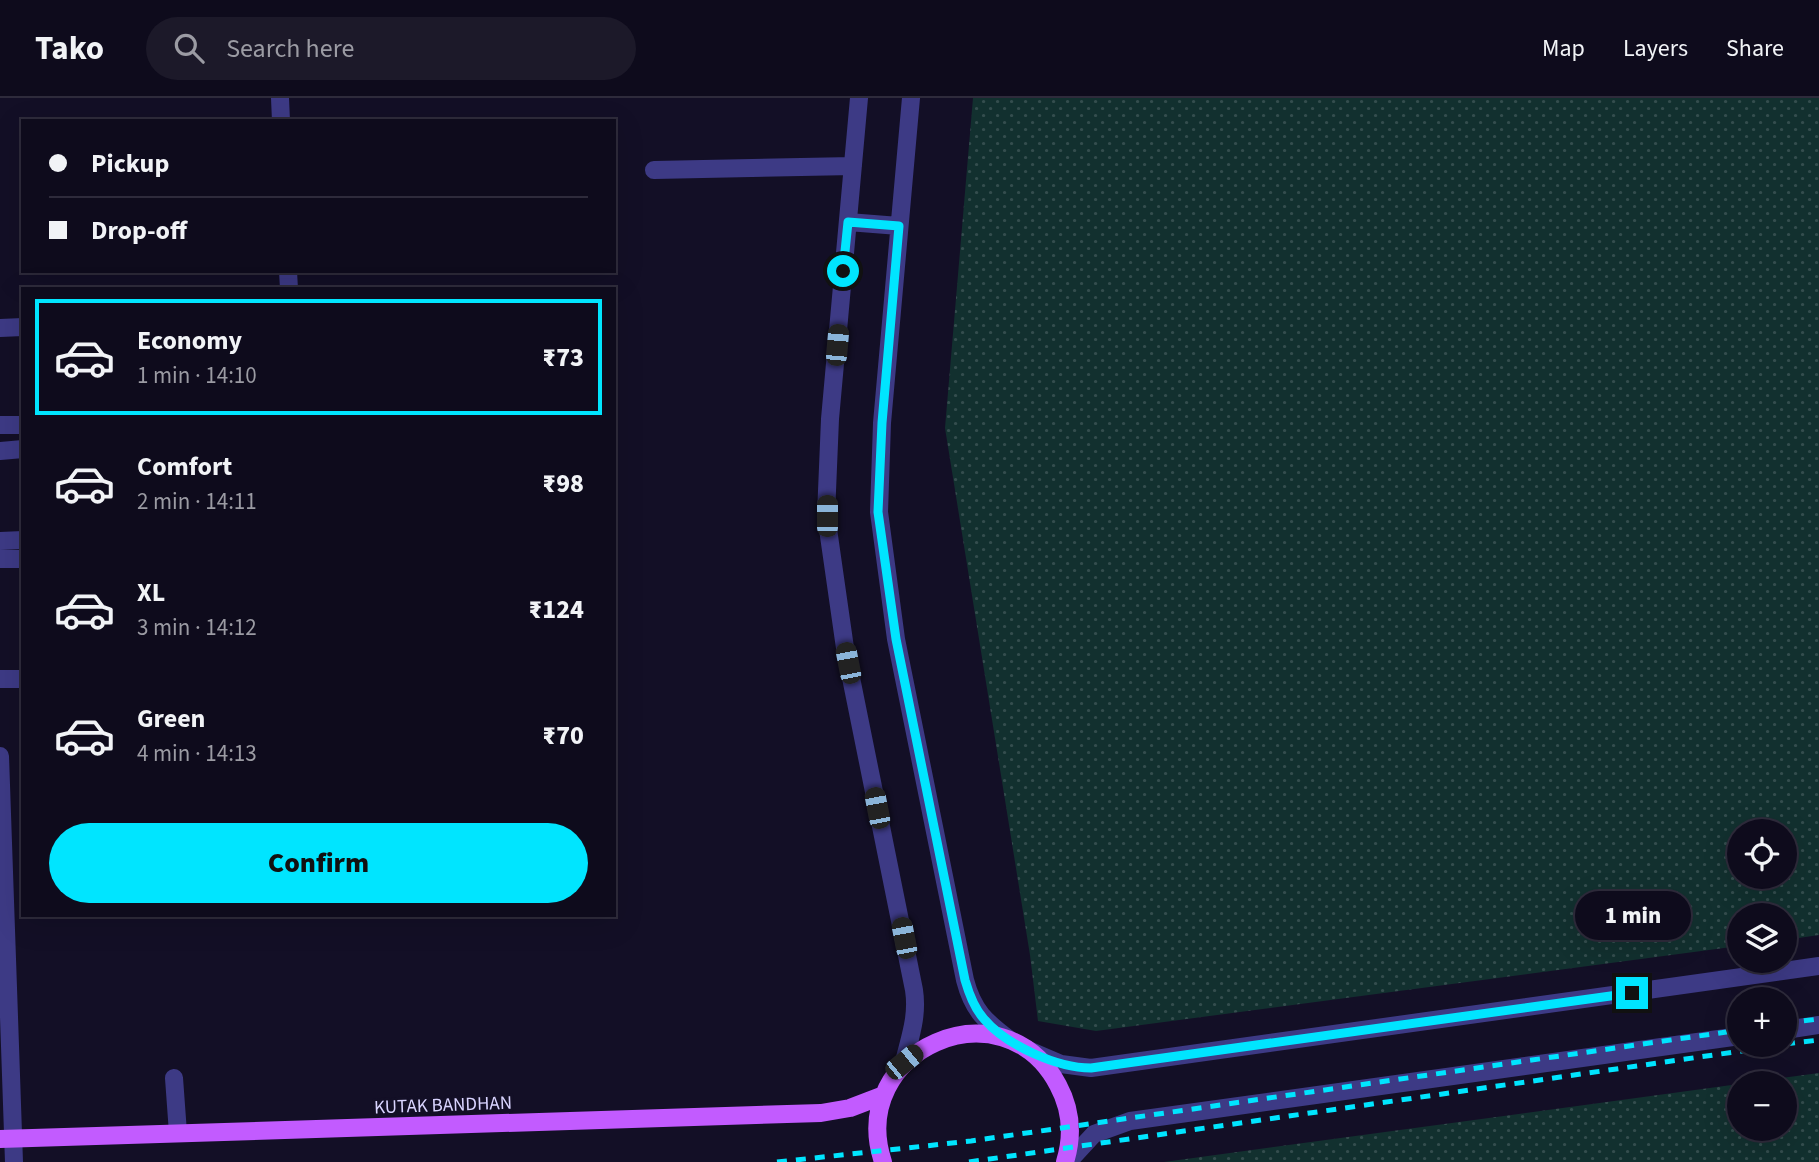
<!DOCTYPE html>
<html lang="en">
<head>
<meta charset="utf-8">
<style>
	body { margin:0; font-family:"Source Sans 3",sans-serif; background:#1c1929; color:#f1f3f6; height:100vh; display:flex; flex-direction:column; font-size:26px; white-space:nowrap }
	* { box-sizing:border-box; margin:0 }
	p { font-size:23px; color:#9b9ba3 }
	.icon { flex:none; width:38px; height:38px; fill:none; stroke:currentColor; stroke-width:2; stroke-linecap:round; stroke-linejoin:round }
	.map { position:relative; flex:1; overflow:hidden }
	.details { position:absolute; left:21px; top:189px; width:595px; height:630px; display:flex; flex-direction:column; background:#0e0b1c; border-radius:0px; box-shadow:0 7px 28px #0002,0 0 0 2px #2e2b3b }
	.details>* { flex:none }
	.guide { position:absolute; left:21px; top:21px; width:595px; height:154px; border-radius:0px; box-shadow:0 7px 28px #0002,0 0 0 2px #2e2b3b; display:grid; align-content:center; height:154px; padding:0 28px; background:#0e0b1c }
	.controls { position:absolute; left:1727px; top:721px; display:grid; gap:14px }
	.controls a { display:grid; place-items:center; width:70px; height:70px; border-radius:50%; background:#0e0b1c; box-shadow:0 7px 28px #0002,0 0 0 2px #2e2b3b; font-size:35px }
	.end { position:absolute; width:32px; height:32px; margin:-16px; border:9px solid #00e5ff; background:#111; box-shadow:0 0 0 4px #111 }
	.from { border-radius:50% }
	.bubble { position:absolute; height:49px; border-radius:24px; background:#0e0b1c; box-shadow:0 7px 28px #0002,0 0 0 2px #2e2b3b; font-size:23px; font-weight:800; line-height:49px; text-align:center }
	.car { position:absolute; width:21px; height:42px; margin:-21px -10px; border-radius:9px; box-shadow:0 0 5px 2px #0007; background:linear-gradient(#222 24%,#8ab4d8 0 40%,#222 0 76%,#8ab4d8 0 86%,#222 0) }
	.guide b { display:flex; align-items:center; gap:24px; height:66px; font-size:26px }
	.guide b+b { border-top:2px solid #2e2b3b }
	.guide i { width:18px; height:18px; background:#f1f3f6 }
	ul { padding:12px 0 0; list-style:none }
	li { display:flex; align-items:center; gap:21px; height:116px; margin:0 14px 10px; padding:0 14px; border:4px solid transparent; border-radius:0px }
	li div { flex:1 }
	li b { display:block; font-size:26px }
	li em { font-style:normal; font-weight:800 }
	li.active { border-color:#00e5ff }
	li>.icon { width:63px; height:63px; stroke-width:1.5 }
	.cta { display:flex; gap:14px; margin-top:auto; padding:14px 28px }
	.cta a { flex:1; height:80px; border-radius:42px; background:#00e5ff; color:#111; font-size:28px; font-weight:800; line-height:80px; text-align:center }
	header { display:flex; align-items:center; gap:42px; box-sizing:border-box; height:98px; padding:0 35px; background:#0e0b1c; border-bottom:2px solid #2e2b3b }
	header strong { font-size:33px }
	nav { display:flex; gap:38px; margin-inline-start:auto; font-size:24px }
	.search { width:490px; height:63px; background:#1c1929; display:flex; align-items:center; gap:18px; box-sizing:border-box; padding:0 24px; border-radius:38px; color:#9b9ba3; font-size:26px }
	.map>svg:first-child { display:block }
</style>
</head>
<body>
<header>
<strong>Tako</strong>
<div class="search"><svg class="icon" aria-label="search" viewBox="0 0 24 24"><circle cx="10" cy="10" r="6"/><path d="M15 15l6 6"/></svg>Search here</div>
<nav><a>Map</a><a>Layers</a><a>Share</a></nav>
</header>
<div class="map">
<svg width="1819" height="1064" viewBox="0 0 1819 1064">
	<defs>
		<pattern id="park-dots" width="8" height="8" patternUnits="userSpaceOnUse" patternTransform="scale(1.75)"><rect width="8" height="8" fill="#12302f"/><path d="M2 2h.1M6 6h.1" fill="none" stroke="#344d4e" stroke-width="1.8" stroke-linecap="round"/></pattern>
	</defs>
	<rect width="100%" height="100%" fill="#130f26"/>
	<path fill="url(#park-dots)" fill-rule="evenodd" d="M973 0H1819V837L1785 842V817H1740L1739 848 1096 933 1038 923 1030 857 945 330ZM1740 733H1785V779H1740Z
		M1819 975V1064H1164L1739 986 1740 1031H1785V985H1744Z"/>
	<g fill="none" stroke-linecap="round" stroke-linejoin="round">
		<path stroke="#3d3a85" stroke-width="18" d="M280 0 281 23
			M859 0 830 321 826 417 845 550 914 892C918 918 910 939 904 964
			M911 0 882 325 879 414 896 541 965 882C973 913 986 924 1010 942
			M654 72 853 68
			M848 124 899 128
			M288 173 289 191
			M0 230 23 229
			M0 327H23
			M0 353 23 351
			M0 443 23 442
			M0 461H23
			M0 581H23
			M0 658 14 1064
			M1785 932 1819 927
			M1026 951 1061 966 1091 970 1819 868
			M174 980 178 1035
			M1068 1064 1094 1036 1130 1023 1740 938"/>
		<path stroke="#c25bff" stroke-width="18" d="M0 1041 821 1015 850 1010 884 997
			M883 1064C846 952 1003 883 1058 987 1071 1011 1073 1038 1065 1064"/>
		<path stroke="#00e5ff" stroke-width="5" stroke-dasharray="10 9" stroke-linecap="butt" d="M1785 925 1819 921
			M1785 946 1819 942
			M777 1064 971 1043 1740 932
			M969 1064 1783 947"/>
	</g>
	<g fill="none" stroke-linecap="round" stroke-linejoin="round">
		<path stroke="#00e5ff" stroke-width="9" d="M843 173 848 124 899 128 882 325 878 414 896 541 965 882C969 896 974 910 984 921 1006 947 1057 970 1091 970L1632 895"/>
	</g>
	<g text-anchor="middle" stroke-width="6" stroke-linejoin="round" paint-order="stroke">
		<g font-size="19" fill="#d9d4ff" stroke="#130f26">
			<text transform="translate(443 1006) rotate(-2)" y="7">KUTAK BANDHAN</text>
		</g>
	</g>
</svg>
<div class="controls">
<a><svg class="icon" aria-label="locate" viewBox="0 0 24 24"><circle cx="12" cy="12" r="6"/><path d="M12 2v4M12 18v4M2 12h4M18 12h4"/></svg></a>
<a><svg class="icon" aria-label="layers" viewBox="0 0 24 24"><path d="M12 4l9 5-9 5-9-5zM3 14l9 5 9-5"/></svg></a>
<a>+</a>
<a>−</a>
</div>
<i class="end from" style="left:843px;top:173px"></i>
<i class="end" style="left:1632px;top:895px"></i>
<div class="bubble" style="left:1575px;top:793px;width:116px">1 min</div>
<i class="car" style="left:837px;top:247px;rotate:5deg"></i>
<i class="car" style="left:827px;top:418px;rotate:0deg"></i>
<i class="car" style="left:848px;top:565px;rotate:349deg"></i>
<i class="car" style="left:877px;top:710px;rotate:349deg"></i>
<i class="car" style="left:904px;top:840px;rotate:349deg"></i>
<i class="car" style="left:904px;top:964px;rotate:51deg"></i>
<div class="guide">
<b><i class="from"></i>Pickup</b>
<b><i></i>Drop-off</b>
</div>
<section class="details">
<ul>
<li class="active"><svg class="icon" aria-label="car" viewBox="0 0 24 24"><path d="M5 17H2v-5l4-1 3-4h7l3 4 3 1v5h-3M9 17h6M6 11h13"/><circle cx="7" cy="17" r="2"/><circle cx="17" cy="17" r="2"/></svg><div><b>Economy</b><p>1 min · 14:10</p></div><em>₹73</em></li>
<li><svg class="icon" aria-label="car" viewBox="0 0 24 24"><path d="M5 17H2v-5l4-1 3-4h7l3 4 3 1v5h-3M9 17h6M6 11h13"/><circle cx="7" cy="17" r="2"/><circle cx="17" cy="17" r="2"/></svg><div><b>Comfort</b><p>2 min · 14:11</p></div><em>₹98</em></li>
<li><svg class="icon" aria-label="car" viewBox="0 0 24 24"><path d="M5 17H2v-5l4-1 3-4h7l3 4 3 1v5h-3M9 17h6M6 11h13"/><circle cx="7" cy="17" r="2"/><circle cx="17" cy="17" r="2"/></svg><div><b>XL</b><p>3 min · 14:12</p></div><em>₹124</em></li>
<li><svg class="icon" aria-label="car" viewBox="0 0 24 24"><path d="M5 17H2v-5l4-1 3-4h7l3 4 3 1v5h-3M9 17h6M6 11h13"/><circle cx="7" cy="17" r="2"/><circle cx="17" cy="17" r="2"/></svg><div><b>Green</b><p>4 min · 14:13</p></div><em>₹70</em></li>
</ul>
<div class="cta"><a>Confirm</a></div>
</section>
</div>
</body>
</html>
